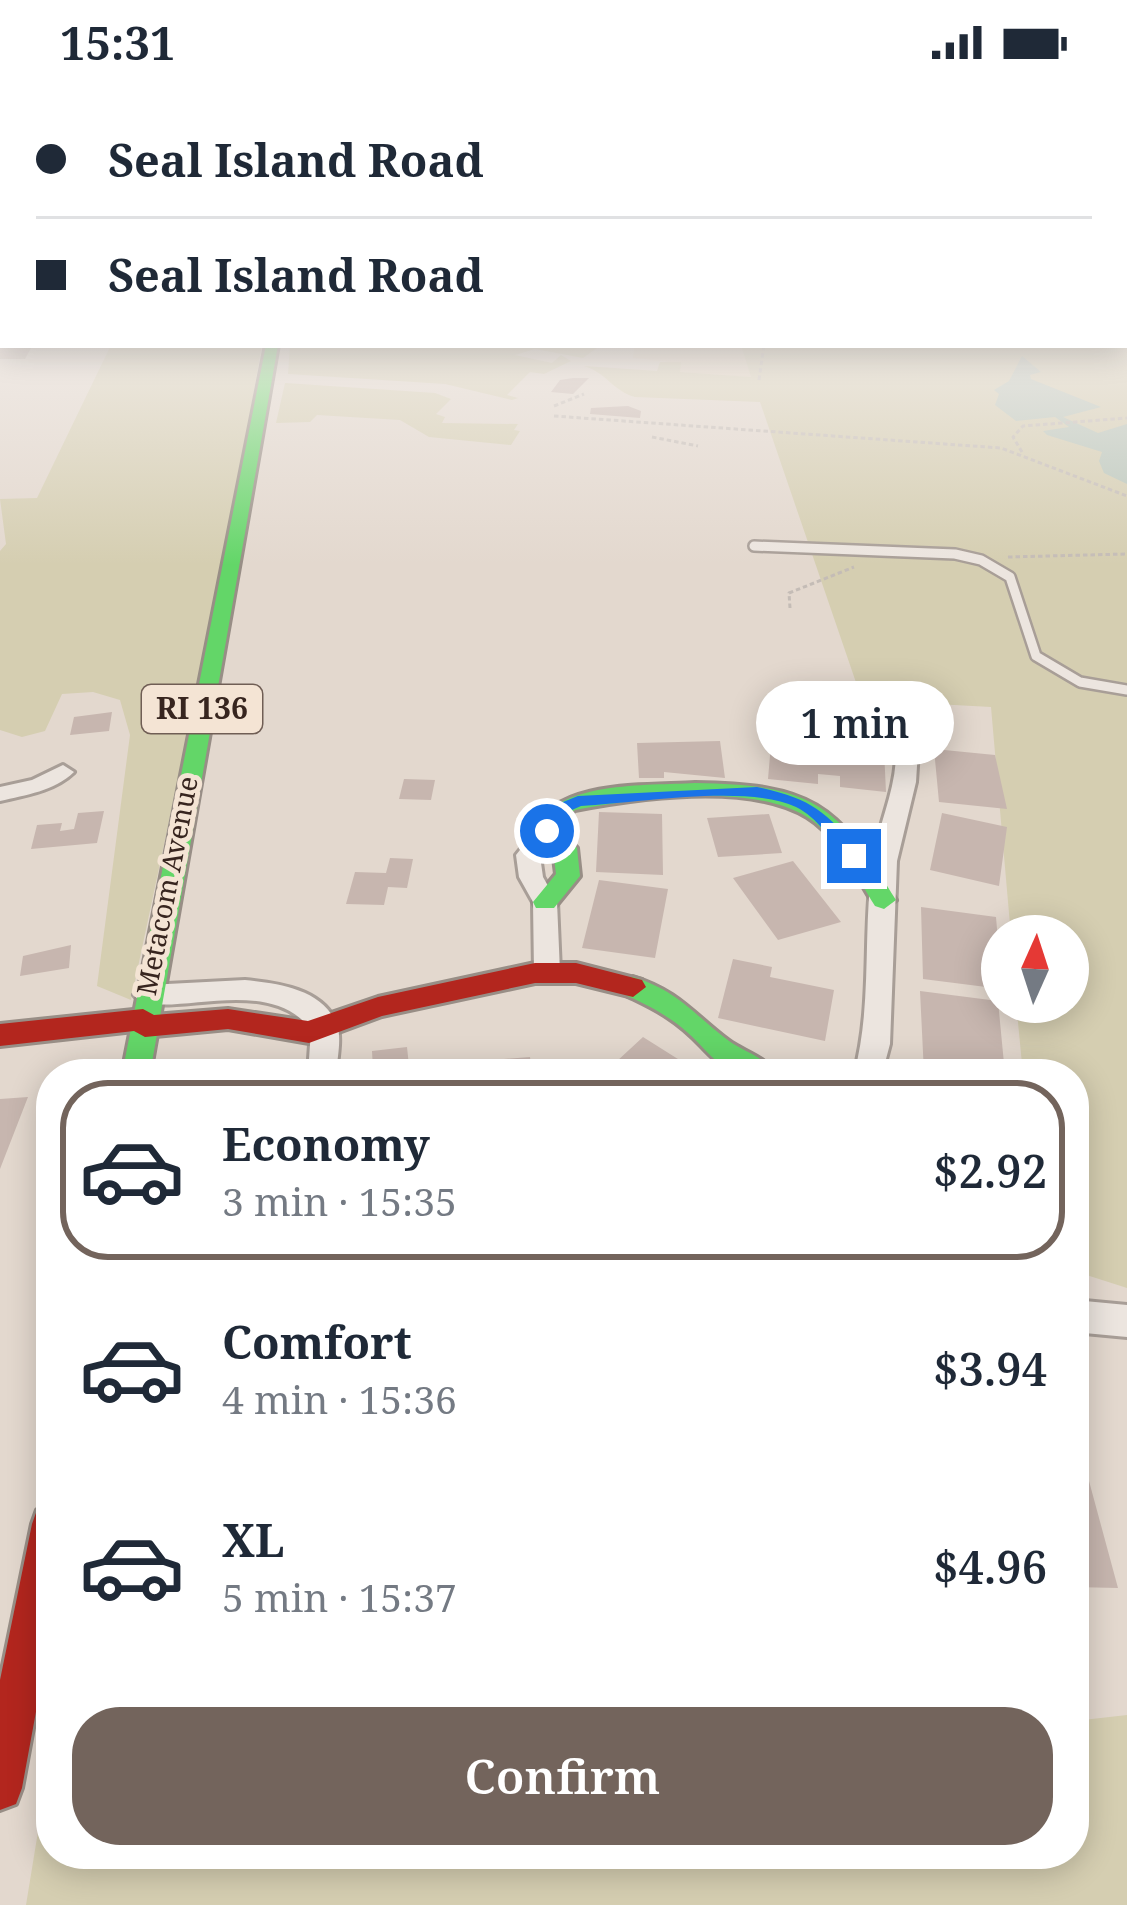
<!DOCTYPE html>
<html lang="en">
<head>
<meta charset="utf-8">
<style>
	body { margin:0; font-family:"Noto Serif",serif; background:#f6f6f7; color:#1f2937; height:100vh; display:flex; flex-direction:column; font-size:45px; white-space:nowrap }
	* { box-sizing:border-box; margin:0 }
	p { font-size:39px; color:#747a83 }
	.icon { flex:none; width:66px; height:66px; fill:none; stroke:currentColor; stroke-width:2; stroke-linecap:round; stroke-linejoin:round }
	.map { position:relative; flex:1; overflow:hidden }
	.sheet { position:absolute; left:36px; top:975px; width:1053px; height:810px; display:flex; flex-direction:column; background:#fff; border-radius:48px; box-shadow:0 6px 30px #0003 }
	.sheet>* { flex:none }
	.banner { position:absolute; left:0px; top:0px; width:1128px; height:264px; box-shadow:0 6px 30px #0003; display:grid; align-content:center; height:264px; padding:0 36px; background:#fff }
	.needle { width:78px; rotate:3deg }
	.controls { position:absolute; left:981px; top:831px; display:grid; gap:24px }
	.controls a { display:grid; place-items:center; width:108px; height:108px; border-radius:50%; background:#fff; box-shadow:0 6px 30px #0003; font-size:60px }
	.end { position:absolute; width:54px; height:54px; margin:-27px; border:15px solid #1a73e8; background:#fff; box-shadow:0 0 0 6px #fff }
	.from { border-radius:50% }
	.bubble { position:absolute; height:84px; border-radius:42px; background:#fff; box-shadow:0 6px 30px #0003; font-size:39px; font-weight:600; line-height:84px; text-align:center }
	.banner b { display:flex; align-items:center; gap:42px; height:114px; font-size:45px }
	.banner b+b { border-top:3px solid #e0e1e3 }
	.banner i { width:30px; height:30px; background:#1f2937 }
	ul { padding:21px 0 0; list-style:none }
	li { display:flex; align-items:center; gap:36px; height:180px; margin:0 24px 18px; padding:0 12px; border:6px solid transparent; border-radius:48px }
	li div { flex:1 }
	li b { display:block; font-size:45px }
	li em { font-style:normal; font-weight:600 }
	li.active { border-color:#73645c }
	li>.icon { width:108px; height:108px; stroke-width:1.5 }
	.primary-button { display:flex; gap:24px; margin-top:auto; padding:24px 36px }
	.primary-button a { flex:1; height:138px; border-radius:48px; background:#73645c; color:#fff; font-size:48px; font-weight:600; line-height:138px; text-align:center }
	.status { display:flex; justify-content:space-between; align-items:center; height:84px; padding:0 60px; background:#fff; direction:ltr }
	.status svg { height:33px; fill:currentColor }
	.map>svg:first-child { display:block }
</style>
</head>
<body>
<div class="status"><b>15:31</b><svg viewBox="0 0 49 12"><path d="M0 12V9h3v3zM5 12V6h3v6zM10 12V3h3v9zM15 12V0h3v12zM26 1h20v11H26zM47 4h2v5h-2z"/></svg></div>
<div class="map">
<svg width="1127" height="1821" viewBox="0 0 1127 1821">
	<rect width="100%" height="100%" fill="#e3d8ce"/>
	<path fill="#e2d3bf" d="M635 261H759L760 294 679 288 680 279 633 274Z"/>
	<path fill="#d5ceb1" d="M1127 226V1204L1074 1187V990H1023L1016 918H1068V852H1011L991 623 862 616 760 318 635 313C613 307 607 289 584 282L657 287 660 278H681L680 288 751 293 741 261H1125Z
		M111 261H262L223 483 131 916 97 902 130 651 120 616 93 608 62 610 45 647 22 653 0 646V467L6 460 0 415 37 414Z
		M290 261H601L583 274 535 265 515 271 552 279 561 271 571 277 544 290 530 288 507 311 518 314 512 316 445 300 288 290Z
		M285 299 435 309 451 315 436 330 445 333 442 339 518 340 514 346 520 347 511 361 429 353 400 336 317 331 310 338 276 339Z
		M1127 1631V1821H26L51 1668V1770H1074V1637Z"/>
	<path fill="#b8c6bb" d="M1022 272 1041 288 1030 291 1031 295 1101 323 1063 333 1098 349 1127 340V400L1104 389 1099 377 1102 368 1047 351 1043 347 1069 343 1055 333 1016 337 995 321 999 310 994 306 1009 297Z"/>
	<path fill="#c7b6af" d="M0 261H23L31 264 25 275H0Z
		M573 294H589L573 310 551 308 560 296Z
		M628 322 641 327 640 334 590 330 591 324Z
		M112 628 109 647 70 651 74 633Z
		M720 657 725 694 664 688V694H639L637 659Z
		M771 660 865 669V664L884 666 886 708 840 703V692L818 690V700L768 695Z
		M934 665 995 671 1007 725 939 718Z
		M404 695 435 696 431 716 399 715Z
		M104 727 97 759 31 765 37 741 62 739 60 747 74 745 78 729Z
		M599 728 662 730 663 791 596 788Z
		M942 729 1007 743 999 802 930 786Z
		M769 730 782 769 718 773 707 734Z
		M390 774 413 775 407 804 388 803 384 821 346 820 355 788 386 789Z
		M793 777 841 838 778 856 733 794Z
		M599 796 668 805 655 874 582 864Z
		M921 823 996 833 1002 905 923 895Z
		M71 861 69 884 20 892 23 872Z
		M733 875 772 883 770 893 834 906 825 957 718 934Z
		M920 907 998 917 1005 990 924 989Z
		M643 953 697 987 603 990Z
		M407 963 409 982 373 986 372 967Z
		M530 973 532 990H467V978Z
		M28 1013 0 1085V1015Z
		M1074 1397H1089L1118 1504 1074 1503Z"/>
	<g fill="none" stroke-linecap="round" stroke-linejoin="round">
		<g stroke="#a89e97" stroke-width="14">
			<path id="lane" d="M754 462 955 470 981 476 1010 493 1036 572 1080 598 1127 606"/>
		</g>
		<g stroke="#a89e97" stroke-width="6">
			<path id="street" d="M907 659 918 666 916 698 897 777 890 960 882 990H854C873 919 862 848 873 776 879 738 897 704 896 666Z
				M63 681 74 688C54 707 26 711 0 717V703L32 696Z
				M547 739 559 747 540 772 543 793 557 818 560 888 547 898 534 888 533 818 519 793 516 771 539 742Z
				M245 896C277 899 324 905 337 941 342 954 337 976 336 990H308L311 946C267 885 156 941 134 911L148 901Z
				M1074 1216 1127 1221V1253L1074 1248Z"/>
		</g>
		<g stroke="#988e86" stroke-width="6">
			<path id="fast" d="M266 261H278L150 990H122Z
				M695 699C811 701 836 718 896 816L884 825 875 822C856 792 838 752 807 733 750 698 638 714 575 726L562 735 559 745 577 764 580 792 554 824H536L533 818 556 790 553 766 535 747C553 696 648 702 695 699Z
				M633 893C679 907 694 931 729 957 744 968 766 973 775 990 703 990 717 965 667 933 654 924 638 917 624 910L620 903Z"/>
		</g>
		<g stroke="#988e86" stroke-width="6">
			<path id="jam" d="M0 236H3V244H0Z
				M535 879H576L642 896 646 903 633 913 576 899H535L382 932 309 959 228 945 145 953 134 947 0 962V940L143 925 154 931 228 925 308 937 378 913Z
				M51 1421V1546L22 1704 16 1720 0 1726V1596L32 1440 37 1426Z"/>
		</g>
		<path stroke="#c4bcb6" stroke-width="3" stroke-dasharray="4.5 3" stroke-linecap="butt" d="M784 261H827
			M759 296 764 261
			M554 322 584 310
			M554 332 1001 364 1127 412
			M652 353 698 362
			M1022 368 1013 353 1023 342 1127 334
			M1008 473 1127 470
			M790 524 789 509 854 483"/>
		<use href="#lane" stroke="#ece5df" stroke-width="9"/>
		<use href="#street" fill="#ece5df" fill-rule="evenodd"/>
		<use href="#fast" fill="#63d668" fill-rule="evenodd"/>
		<use href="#jam" fill="#b3261e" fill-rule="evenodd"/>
	</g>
	<linearGradient id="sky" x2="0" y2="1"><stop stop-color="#95bbd6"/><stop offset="0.47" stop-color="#f2ede9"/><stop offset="1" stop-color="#f2ede9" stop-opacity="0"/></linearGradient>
	<rect width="1127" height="481" fill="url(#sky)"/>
	<path fill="#1a73e8" d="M757 703C812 715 823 726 861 768V776H848C833 758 817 733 796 723 747 700 637 719 581 722L565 729 553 751 538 747 553 722 578 712Z"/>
	<g text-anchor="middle" stroke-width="10" stroke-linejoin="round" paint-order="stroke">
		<g font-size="27" fill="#37251f" stroke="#f4e4d4">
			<text transform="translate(168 802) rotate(-79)" y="9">Metacom Avenue</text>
		</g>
		<rect fill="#f4e4d4" stroke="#705e55" stroke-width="3" x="142" y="601" width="120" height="48" rx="9"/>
		<g font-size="30" font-weight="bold" fill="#37251f">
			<text x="202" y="635">RI 136</text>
		</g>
	</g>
</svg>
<div class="controls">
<a><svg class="needle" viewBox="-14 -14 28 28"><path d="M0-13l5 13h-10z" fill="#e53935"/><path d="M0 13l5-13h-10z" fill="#747a83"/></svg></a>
</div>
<i class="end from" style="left:547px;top:747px"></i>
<i class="end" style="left:854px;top:772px"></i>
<div class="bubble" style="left:756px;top:597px;width:198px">1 min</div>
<div class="banner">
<b><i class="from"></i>Seal Island Road</b>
<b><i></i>Seal Island Road</b>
</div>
<section class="sheet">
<ul>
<li class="active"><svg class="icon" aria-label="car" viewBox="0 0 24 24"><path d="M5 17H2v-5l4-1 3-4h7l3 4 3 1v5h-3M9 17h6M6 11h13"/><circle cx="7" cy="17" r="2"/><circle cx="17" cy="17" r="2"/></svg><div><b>Economy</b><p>3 min · 15:35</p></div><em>$2.92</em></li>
<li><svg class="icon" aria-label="car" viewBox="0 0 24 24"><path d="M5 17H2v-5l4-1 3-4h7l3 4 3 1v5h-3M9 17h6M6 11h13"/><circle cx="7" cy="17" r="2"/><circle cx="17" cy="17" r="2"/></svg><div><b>Comfort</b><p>4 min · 15:36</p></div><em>$3.94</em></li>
<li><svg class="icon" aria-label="car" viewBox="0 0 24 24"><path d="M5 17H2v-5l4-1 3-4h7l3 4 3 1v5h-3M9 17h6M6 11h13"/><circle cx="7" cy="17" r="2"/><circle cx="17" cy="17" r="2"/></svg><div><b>XL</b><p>5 min · 15:37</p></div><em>$4.96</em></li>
</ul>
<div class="primary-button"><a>Confirm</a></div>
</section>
</div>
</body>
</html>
